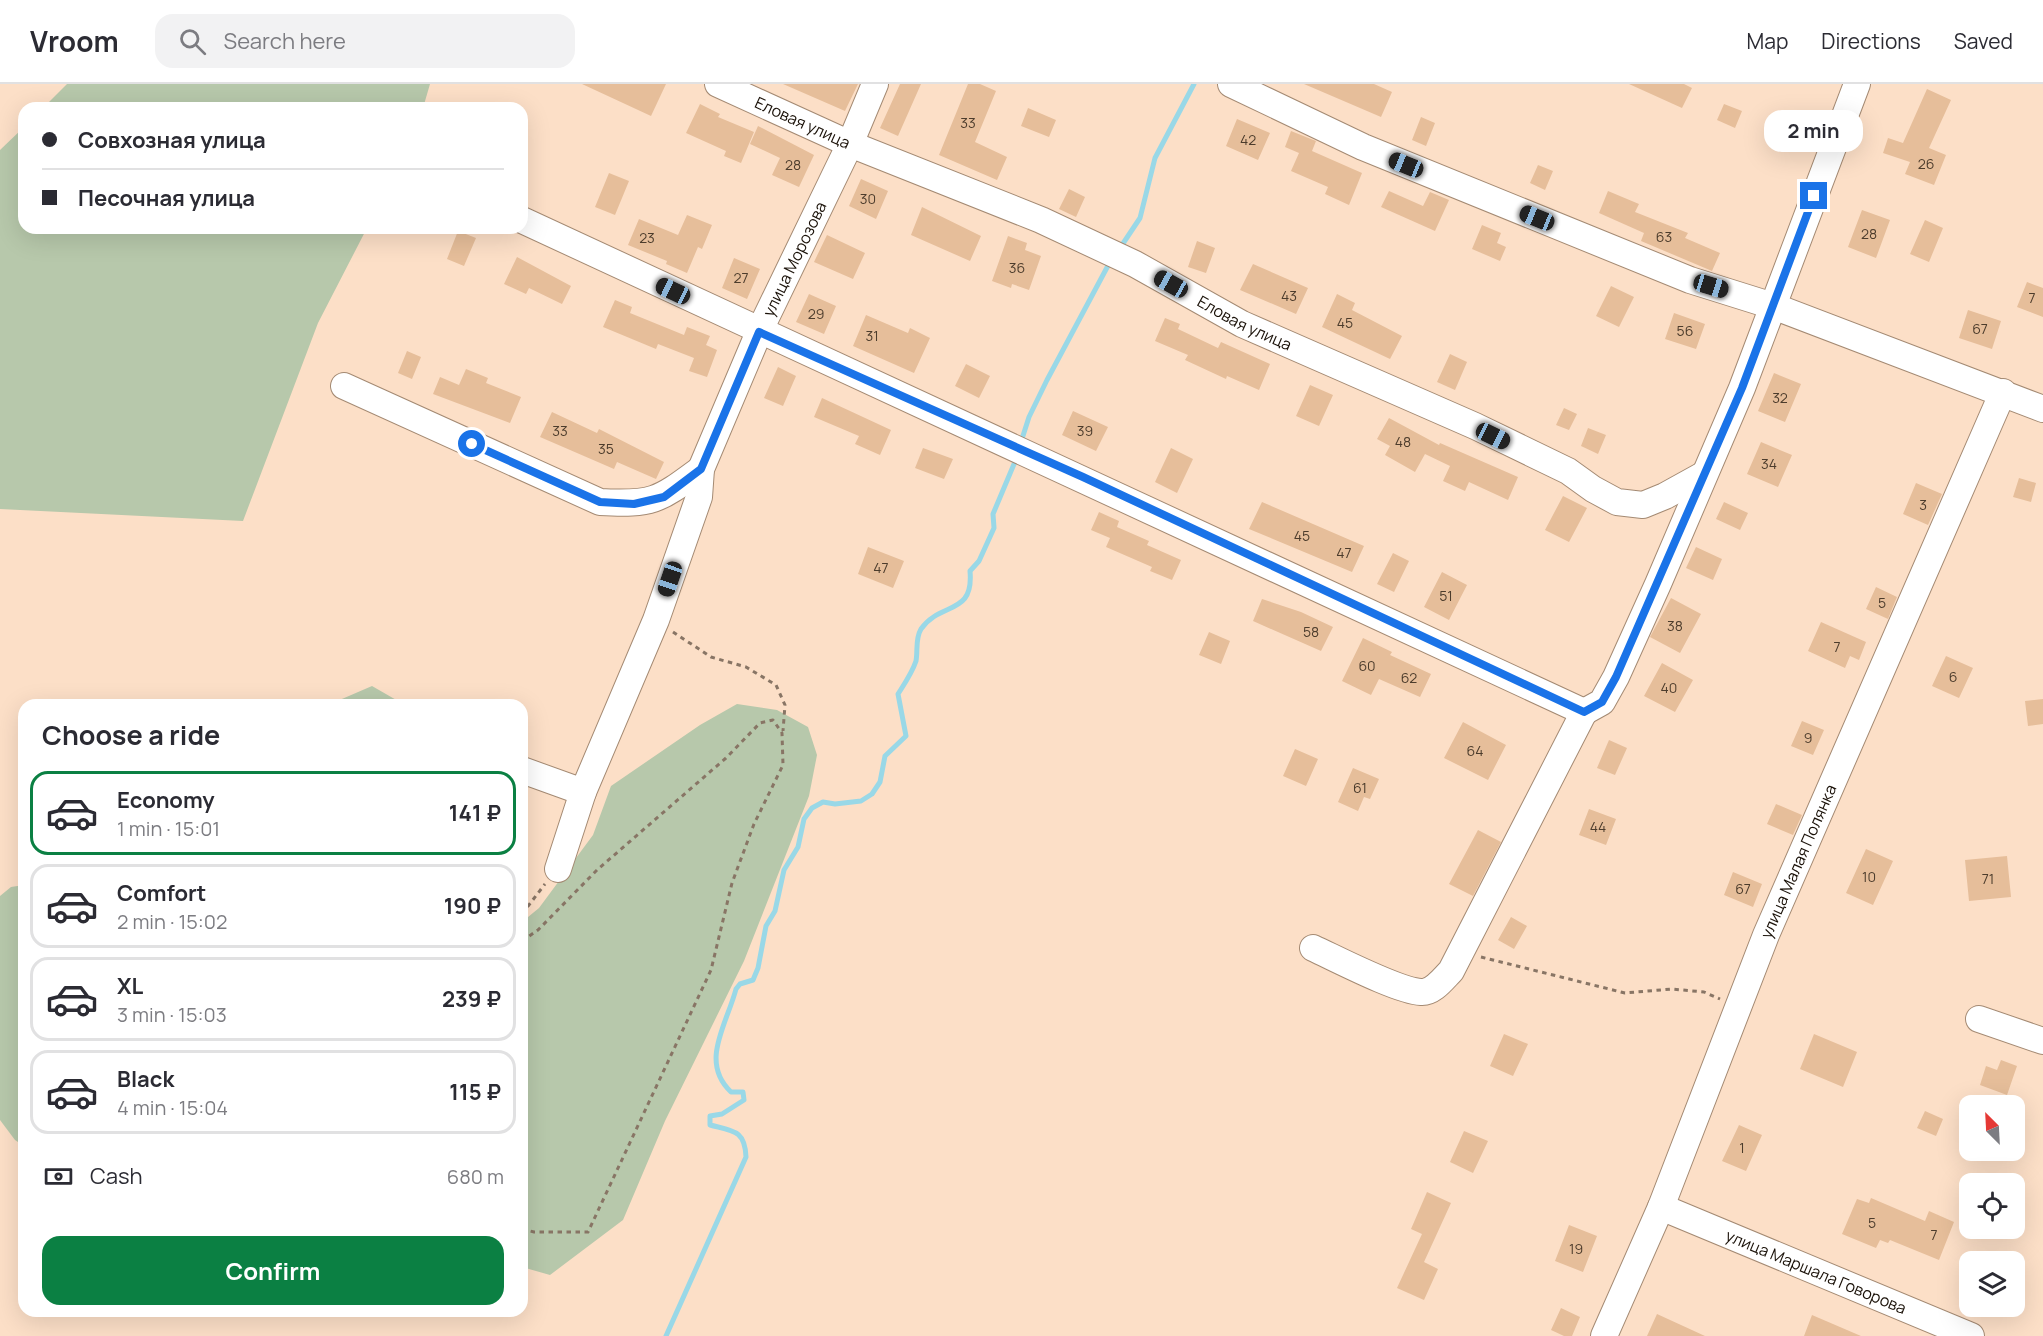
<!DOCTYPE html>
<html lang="en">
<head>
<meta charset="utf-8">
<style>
	body { margin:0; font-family:Manrope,sans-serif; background:#f2f2f3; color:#2b2b33; height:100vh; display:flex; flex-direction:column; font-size:22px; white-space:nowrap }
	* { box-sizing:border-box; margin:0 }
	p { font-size:20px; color:#7c7c81 }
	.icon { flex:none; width:33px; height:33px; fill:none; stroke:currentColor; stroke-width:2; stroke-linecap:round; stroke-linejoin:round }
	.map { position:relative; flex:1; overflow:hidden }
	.details { position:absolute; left:18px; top:615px; width:510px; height:618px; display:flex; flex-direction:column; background:#fff; border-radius:18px; box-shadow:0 6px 24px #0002 }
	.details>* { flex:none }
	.banner { position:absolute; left:18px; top:18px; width:510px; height:132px; border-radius:18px; box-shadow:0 6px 24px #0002; display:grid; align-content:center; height:132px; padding:0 24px; background:#fff }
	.needle { width:39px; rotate:336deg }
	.buttons { position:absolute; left:1959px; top:1011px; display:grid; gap:12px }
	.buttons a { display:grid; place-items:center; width:66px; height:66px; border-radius:12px; background:#fff; box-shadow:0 6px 24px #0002; font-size:30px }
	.end { position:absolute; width:27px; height:27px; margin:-14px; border:8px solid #1a73e8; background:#fff; box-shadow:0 0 0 3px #fff }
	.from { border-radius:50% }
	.bubble { position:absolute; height:42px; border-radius:18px; background:#fff; box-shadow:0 6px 24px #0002; font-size:20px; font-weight:700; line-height:42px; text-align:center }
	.car { position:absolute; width:18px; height:36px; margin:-18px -9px; border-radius:8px; box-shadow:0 0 4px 2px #0007; background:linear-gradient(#222 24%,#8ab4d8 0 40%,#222 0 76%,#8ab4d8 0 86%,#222 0) }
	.banner b { display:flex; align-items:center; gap:21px; height:57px; font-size:22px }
	.banner b+b { border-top:2px solid #e1e1e2 }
	.banner i { width:15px; height:15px; background:#2b2b33 }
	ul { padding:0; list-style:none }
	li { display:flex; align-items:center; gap:18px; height:84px; margin:0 12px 9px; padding:0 12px; border:3px solid #e1e1e2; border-radius:18px }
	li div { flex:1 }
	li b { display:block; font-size:22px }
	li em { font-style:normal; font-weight:700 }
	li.current { border-color:#0b8043 }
	li>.icon { width:54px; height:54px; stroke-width:1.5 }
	h2 { padding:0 24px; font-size:27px; line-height:72px }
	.pay { display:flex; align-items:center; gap:15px; height:66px; padding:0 24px; font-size:22px }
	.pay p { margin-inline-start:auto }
	.button { display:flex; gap:12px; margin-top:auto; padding:12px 24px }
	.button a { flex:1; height:69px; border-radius:18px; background:#0b8043; color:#fff; font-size:24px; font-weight:700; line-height:69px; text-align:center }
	header { display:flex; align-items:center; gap:36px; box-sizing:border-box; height:84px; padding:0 30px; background:#fff; border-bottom:2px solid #e1e1e2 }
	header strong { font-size:28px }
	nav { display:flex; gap:33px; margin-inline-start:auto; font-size:21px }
	.search { width:420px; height:54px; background:#f2f2f3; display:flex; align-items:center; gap:15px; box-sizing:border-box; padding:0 21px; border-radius:18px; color:#7c7c81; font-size:22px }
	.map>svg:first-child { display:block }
</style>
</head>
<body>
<header>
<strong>Vroom</strong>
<div class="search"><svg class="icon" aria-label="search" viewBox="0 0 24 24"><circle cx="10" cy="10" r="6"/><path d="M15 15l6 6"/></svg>Search here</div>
<nav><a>Map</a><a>Directions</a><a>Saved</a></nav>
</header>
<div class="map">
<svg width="2043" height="1252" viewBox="0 0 2043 1252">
	<rect width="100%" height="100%" fill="#fcdfc7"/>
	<path fill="#b7c8ab" d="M67 0H430L423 24H43Z
		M24 43V144H367L318 239 243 437 0 425V66Z
		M372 602 405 621H328Z
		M737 620 777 626 808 643 817 671 809 712 744 877 665 1037 623 1136 550 1191 522 1183V838L539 824 593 751 611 702 700 641Z
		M24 801V1062L15 1056 0 1036V812L11 803Z"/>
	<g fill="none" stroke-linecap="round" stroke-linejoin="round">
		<path stroke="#99d8e7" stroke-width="5" d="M1120 164 1140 134 1155 74 1194 0
			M1021 358 1029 333 1047 296 1111 176
			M666 1252 746 1073C745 1046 733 1047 710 1041V1032L722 1030 744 1016 743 1008H731C699 978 727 940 736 905L740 900 753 896 758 884 766 842 775 827 784 786 798 763 804 735 812 724 823 718 835 720 861 717 872 710 880 698 885 672 906 652 898 610C905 599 912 589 916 577 918 566 915 555 921 545 941 517 974 532 970 487L979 477 994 444 993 430 1017 373"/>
	</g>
	<path fill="#e6be9a" d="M582 0H666L651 32Z
		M783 0H858L845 27Z
		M900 0H921L898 52 880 44Z
		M968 0H980L996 7 975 58 1007 73 997 96 939 71Z
		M1304 0H1374L1392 8 1381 33Z
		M1629 0H1684L1692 4 1682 24Z
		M1927 5 1951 16 1929 64 1946 71 1934 101 1905 90 1910 78 1883 69 1888 54 1903 59Z
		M700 20 720 30 718 33 754 48 741 79 724 72 726 67 686 49Z
		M1724 20 1742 27 1735 44 1717 36Z
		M1028 24 1056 36 1049 53 1021 42Z
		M1421 33 1435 39 1426 62 1412 56Z
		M1237 35 1270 49 1258 76 1226 62Z
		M758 42 814 71 799 103 772 91 780 74 750 60Z
		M1291 47 1316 57 1312 67 1362 89 1349 121 1325 110 1328 103 1291 87 1299 69 1285 63Z
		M1538 81 1553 87 1545 106 1530 99Z
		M609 89 629 97 615 131 595 123Z
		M861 95 888 107 876 135 849 122Z
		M1069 105 1085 113 1076 133 1059 125Z
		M1389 107 1423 122 1430 108 1449 116 1435 147 1381 123Z
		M1608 107 1639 120 1635 128 1688 149 1685 154 1720 169 1712 187 1641 157 1644 149 1599 129Z
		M922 123 981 152 970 177 911 151Z
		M1862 126 1890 136 1876 174 1848 163Z
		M687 131 712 141 702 165 698 163 687 189 666 180 667 177 628 161 639 135 678 151Z
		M1925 136 1943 144 1929 178 1910 170Z
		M1482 141 1501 149 1497 159 1506 163 1500 177 1472 165Z
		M458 147 476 154 464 182 447 175Z
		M827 151 865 169 853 195 814 178Z
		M1008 152 1027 159 1025 166 1041 172 1029 206 1012 200 1011 204 992 197Z
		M1197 157 1215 164 1206 189 1188 183Z
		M517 173 571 202 562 220 529 204 526 210 504 200Z
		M734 174 760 185 747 215 722 204Z
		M1253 180 1308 204 1296 230 1240 206Z
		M2027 198 2043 204V233L2017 223Z
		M1611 202 1634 213 1619 243 1596 232Z
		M809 210 836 222 824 250 796 238Z
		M1337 210 1355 219 1352 226 1402 252 1390 275 1322 243Z
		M615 216 632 223 630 229 684 251 687 243 710 252 706 261 717 266 707 293 689 287 694 274 658 260 656 265 603 243Z
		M1968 226 2001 237 1992 265 1959 254Z
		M1674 229 1705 240 1696 265 1665 255Z
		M866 231 908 249 910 244 930 254 914 289 853 262Z
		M1165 234 1180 240 1178 245 1218 264 1221 258 1270 280 1259 306 1227 292 1226 295 1185 276 1188 271 1155 257Z
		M407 267 421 273 412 295 398 289Z
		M1450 270 1467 278 1455 306 1437 298Z
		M966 280 990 292 979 314 955 302Z
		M778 283 796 292 783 322 764 314Z
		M466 285 488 294 486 299 521 313 510 339 433 310 440 293 459 301Z
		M1774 289 1801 300 1785 338 1758 327Z
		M1310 301 1333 311 1319 342 1296 332Z
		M822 314 891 346 880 371 855 360 859 352 814 333Z
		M1564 324 1577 330 1569 346 1556 341Z
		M1073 327 1108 343 1096 367 1062 351Z
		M552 328 597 349 599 345 664 378 656 395 617 378 614 385 540 353Z
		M1389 334 1439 361 1440 359 1518 393 1508 416 1469 398 1465 407 1443 397 1450 382 1425 370 1415 388 1385 371 1390 362 1377 355Z
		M1588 344 1606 351 1598 370 1581 362Z
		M1761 358 1792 371 1778 403 1747 390Z
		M923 364 953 375 944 395 915 384Z
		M1171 364 1193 375 1177 409 1155 398Z
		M2019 394 2036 399 2031 418 2013 413Z
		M1916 399 1942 410 1928 441 1903 430Z
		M1563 412 1587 424 1569 458 1545 446Z
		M1262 418 1364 462 1352 488 1249 445Z
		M1724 418 1748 429 1740 446 1716 435Z
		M1099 428 1119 437 1117 443 1149 457 1147 461 1181 476 1172 496 1150 487 1152 483 1106 463 1110 454 1091 446Z
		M868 463 904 477 893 504 858 490Z
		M1696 463 1722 475 1713 496 1686 484Z
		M1393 469 1409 477 1394 508 1377 500Z
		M1442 488 1467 501 1449 536 1424 523Z
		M1876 503 1897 513 1888 535 1866 525Z
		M1671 514 1701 530 1680 569 1650 553Z
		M1262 515 1301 528 1333 543 1321 567 1253 537Z
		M1821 538 1866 558 1859 576 1850 572 1845 584 1808 567Z
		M1209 548 1230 557 1221 580 1199 571Z
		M1363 554 1392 568 1390 571 1431 590 1420 613 1379 595 1371 611 1342 597Z
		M1946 572 1973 584 1959 614 1932 602Z
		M1662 579 1693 596 1675 628 1644 612Z
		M2043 615V640L2028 642 2025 617Z
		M1802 637 1824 646 1813 671 1791 662Z
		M1463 638 1506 661 1488 696 1444 674Z
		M1609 656 1627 664 1615 691 1597 684Z
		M1295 665 1318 675 1306 702 1283 692Z
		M1353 684 1379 695 1370 715 1364 713 1358 727 1338 718Z
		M1776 720 1802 731 1793 751 1767 740Z
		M1589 725 1616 735 1606 761 1579 751Z
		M1478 746 1501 758 1473 812 1449 800Z
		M1866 765 1893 777 1873 821 1846 809Z
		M2007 772 2011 813 1969 817 1965 776Z
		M1733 788 1762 800 1753 823 1724 811Z
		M1511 833 1527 842 1514 865 1498 856Z
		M1504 950 1528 960 1513 992 1490 982Z
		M1814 950 1857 968 1843 1003 1800 985Z
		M2001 976 2017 982 2007 1011 1980 1001 1986 982 1997 986Z
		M1925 1027 1943 1035 1936 1052 1917 1044Z
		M1739 1041 1762 1051 1746 1087 1722 1077Z
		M1464 1047 1488 1057 1473 1089 1450 1078Z
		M1427 1108 1451 1119 1424 1178 1438 1185 1424 1216 1397 1204 1422 1150 1411 1145Z
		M1871 1114 1925 1137 1929 1127 1954 1138 1939 1176 1890 1156 1888 1159 1880 1156 1876 1164 1842 1150 1857 1115 1869 1119Z
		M1569 1141 1597 1152 1583 1188 1555 1177Z
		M1561 1224 1580 1233 1572 1252H1564L1551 1246Z
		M1657 1230 1705 1252H1647Z
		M1812 1231 1861 1252H1804Z"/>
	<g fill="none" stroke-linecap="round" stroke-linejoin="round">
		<g stroke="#a48a73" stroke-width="28">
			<g id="minor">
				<path id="s1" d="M718 0 850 60 1041 136 1135 180 1242 240 1475 342 1568 387 1593 405 1617 418 1643 421 1665 412 1703 391"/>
				<path d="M1231 0 1363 63 1690 196 1773 222 2043 325"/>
				<path d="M522 136 1584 628"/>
				<path d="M344 302 600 418C654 421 659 416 701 385"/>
				<path d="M1584 628 1602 618 1616 593 1658 500 1742 304 1857 0"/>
				<path d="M522 686 583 708"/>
				<path id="s2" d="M558 785 583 708 656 536 699 413 701 385 759 248 850 60 875 0"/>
				<path d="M1313 864C1337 875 1398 907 1421 908 1433 909 1443 895 1451 887L1584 628"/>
				<path d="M1979 935 2043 957"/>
				<path id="s3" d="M1661 1123 1971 1252"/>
				<path id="s4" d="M1604 1252 1661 1123 1766 851 2003 308"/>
			</g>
		</g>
		<path stroke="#887565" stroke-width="3" stroke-dasharray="4.5 4.5" stroke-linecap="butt" d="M673 548 711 573 746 583 776 601 785 621 783 647
			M522 830 545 800
			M522 857 538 846 597 786 726 674 760 639 773 636 782 649 783 681 754 740 732 799 711 886 588 1148H534L522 1145
			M1481 873 1625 909 1672 905 1704 908 1720 915"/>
		<use href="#minor" stroke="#fff" stroke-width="26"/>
	</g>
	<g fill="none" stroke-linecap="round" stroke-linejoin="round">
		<path stroke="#1a73e8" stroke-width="8" d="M472 360 600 418 634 420 664 413 701 385 759 248 1083 393 1584 628 1602 618 1616 593 1742 304 1814 112"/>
	</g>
	<g text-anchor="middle" stroke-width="4.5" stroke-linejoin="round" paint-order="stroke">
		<g font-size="14" fill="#4c3c2c">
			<text x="968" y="44">33</text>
			<text x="1248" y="61">42</text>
			<text x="1926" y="85">26</text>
			<text x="793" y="86">28</text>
			<text x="868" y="120">30</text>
			<text x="1869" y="155">28</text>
			<text x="1664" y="158">63</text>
			<text x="647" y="159">23</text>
			<text x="1017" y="189">36</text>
			<text x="741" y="199">27</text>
			<text x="1289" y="217">43</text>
			<text x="2032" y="219">7</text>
			<text x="816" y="235">29</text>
			<text x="1345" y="244">45</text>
			<text x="1980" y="250">67</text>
			<text x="1685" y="252">56</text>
			<text x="872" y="257">31</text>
			<text x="1780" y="319">32</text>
			<text x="560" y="352">33</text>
			<text x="1085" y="352">39</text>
			<text x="1403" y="363">48</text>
			<text x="606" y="370">35</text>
			<text x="1769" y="385">34</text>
			<text x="1923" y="426">3</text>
			<text x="1302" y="457">45</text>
			<text x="1344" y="474">47</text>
			<text x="881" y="489">47</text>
			<text x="1446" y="517">51</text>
			<text x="1882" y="524">5</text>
			<text x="1675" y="547">38</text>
			<text x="1311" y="553">58</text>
			<text x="1837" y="568">7</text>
			<text x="1367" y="587">60</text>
			<text x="1953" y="598">6</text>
			<text x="1409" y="599">62</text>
			<text x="1669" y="609">40</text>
			<text x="1808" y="659">9</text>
			<text x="1475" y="672">64</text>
			<text x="1360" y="709">61</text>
			<text x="1598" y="748">44</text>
			<text x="1869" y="798">10</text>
			<text x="1988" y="800">71</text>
			<text x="1743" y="810">67</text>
			<text x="1742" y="1069">1</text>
			<text x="1872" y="1144">5</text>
			<text x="1934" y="1156">7</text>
			<text x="1576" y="1170">19</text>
		</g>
		<g font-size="16" fill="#191007" stroke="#fff">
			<text dy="6" stroke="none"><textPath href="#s1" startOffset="93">Еловая улица</textPath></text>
			<text dy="6" stroke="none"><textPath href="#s2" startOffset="656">улица Морозова</textPath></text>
			<text dy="6" stroke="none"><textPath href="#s1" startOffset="579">Еловая улица</textPath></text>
			<text dy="6" stroke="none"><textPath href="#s4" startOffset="513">улица Малая Полянка</textPath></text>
			<text dy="6" stroke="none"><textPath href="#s3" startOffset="168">улица Маршала Говорова</textPath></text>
		</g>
	</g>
</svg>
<div class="buttons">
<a><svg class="needle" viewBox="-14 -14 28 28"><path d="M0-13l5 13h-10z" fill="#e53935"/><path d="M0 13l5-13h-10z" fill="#7c7c81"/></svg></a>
<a><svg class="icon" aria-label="locate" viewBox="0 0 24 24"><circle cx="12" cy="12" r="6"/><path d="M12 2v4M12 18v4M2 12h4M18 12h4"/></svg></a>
<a><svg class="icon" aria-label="layers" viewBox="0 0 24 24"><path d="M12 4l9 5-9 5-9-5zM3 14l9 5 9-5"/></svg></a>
</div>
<i class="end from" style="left:472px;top:360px"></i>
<i class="end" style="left:1814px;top:112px"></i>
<div class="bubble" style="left:1764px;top:26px;width:99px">2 min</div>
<i class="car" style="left:1406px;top:81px;rotate:292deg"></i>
<i class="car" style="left:1537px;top:134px;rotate:292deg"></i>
<i class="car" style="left:1171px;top:200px;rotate:299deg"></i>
<i class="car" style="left:1711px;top:202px;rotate:107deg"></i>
<i class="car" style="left:673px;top:207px;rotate:295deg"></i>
<i class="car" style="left:1493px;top:352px;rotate:116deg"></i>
<i class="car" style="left:670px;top:495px;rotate:199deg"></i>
<div class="banner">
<b><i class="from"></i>Совхозная улица</b>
<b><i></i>Песочная улица</b>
</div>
<section class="details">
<h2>Choose a ride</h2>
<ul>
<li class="current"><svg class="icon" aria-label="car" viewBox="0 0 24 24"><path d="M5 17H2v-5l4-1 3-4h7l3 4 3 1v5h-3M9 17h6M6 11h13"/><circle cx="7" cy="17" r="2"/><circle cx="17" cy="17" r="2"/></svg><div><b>Economy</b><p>1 min · 15:01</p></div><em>141 ₽</em></li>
<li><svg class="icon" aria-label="car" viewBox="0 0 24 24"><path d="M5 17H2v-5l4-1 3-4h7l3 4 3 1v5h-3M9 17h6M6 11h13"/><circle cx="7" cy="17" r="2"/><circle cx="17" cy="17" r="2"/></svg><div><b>Comfort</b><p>2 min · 15:02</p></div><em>190 ₽</em></li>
<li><svg class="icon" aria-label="car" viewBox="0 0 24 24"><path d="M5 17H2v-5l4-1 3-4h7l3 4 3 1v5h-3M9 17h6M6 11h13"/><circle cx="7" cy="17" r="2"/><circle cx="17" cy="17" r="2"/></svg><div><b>XL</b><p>3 min · 15:03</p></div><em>239 ₽</em></li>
<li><svg class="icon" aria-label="car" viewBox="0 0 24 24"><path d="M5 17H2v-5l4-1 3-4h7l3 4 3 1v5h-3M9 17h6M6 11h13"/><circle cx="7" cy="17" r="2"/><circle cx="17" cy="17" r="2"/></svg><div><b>Black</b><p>4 min · 15:04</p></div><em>115 ₽</em></li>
</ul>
<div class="pay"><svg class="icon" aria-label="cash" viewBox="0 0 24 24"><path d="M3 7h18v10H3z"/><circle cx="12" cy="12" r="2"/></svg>Cash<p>680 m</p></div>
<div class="button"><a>Confirm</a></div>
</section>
</div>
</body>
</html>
